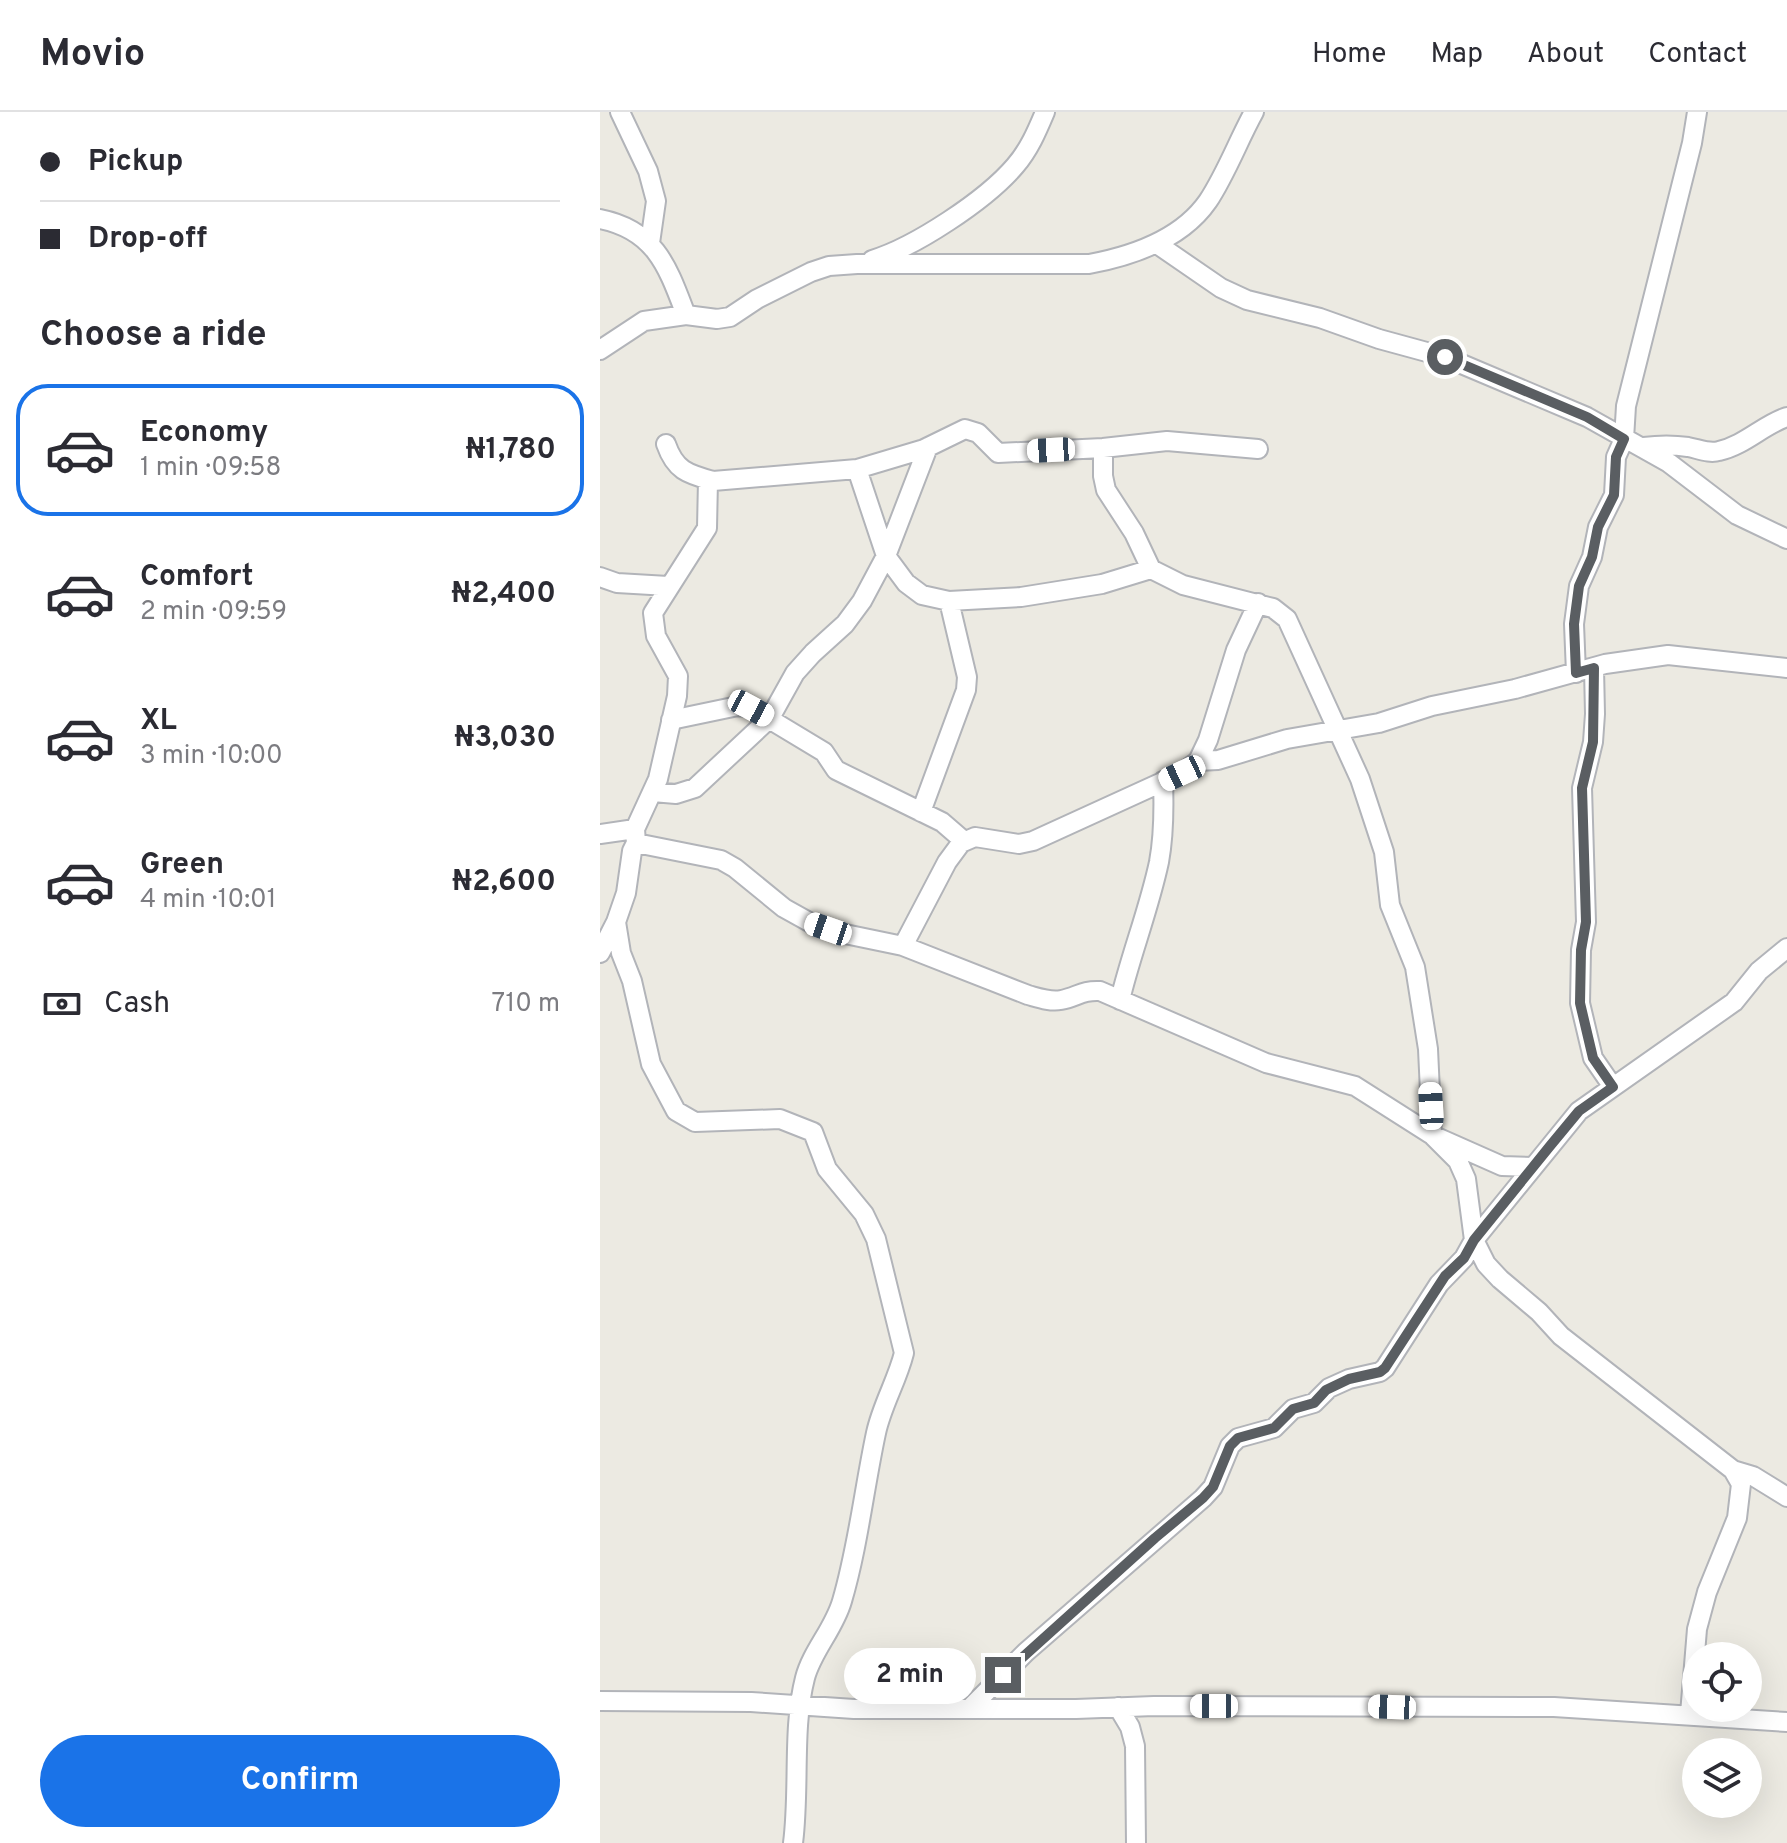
<!DOCTYPE html>
<html lang="en">
<head>
<meta charset="utf-8">
<style>
	body { margin:0; font-family:Overpass,sans-serif; background:#f2f2f3; color:#2b2b33; height:100vh; display:flex; flex-direction:column; font-size:30px; white-space:nowrap }
	* { box-sizing:border-box; margin:0 }
	p { font-size:26px; color:#7c7c81 }
	.icon { flex:none; width:44px; height:44px; fill:none; stroke:currentColor; stroke-width:2; stroke-linecap:round; stroke-linejoin:round }
	.map { position:relative; flex:1; overflow:hidden }
	.side { display:flex; flex-direction:column; background:#fff; width:600px }
	.side>* { flex:none }
	.top-card { display:grid; align-content:center; height:176px; padding:0 40px; background:#fff }
	.tools { position:absolute; left:1082px; top:1530px; display:grid; gap:16px }
	.tools a { display:grid; place-items:center; width:80px; height:80px; border-radius:50%; background:#fff; box-shadow:0 8px 32px #0002; font-size:40px }
	.end { position:absolute; width:36px; height:36px; margin:-18px; border:10px solid #5a5e62; background:#fff; box-shadow:0 0 0 4px #fff }
	.from { border-radius:50% }
	.bubble { position:absolute; height:56px; border-radius:28px; background:#fff; box-shadow:0 8px 32px #0002; font-size:26px; font-weight:700; line-height:56px; text-align:center }
	.car { position:absolute; width:24px; height:48px; margin:-24px -12px; border-radius:10px; box-shadow:0 0 6px 2px #0007; background:linear-gradient(#fff 24%,#345 0 40%,#fff 0 76%,#345 0 86%,#fff 0) }
	.top-card b { display:flex; align-items:center; gap:28px; height:76px; font-size:30px }
	.top-card b+b { border-top:2px solid #e1e1e2 }
	.top-card i { width:20px; height:20px; background:#2b2b33 }
	ul { padding:0; list-style:none }
	li { display:flex; align-items:center; gap:24px; height:132px; margin:0 16px 12px; padding:0 24px; border:4px solid transparent; border-radius:32px }
	li div { flex:1 }
	li b { display:block; font-size:30px }
	li em { font-style:normal; font-weight:700 }
	li.active { border-color:#1a73e8 }
	li>.icon { width:72px; height:72px; stroke-width:1.5 }
	h2 { padding:0 40px; font-size:36px; line-height:96px }
	.pay { display:flex; align-items:center; gap:20px; height:88px; padding:0 40px; font-size:30px }
	.pay p { margin-inline-start:auto }
	.cta { display:flex; gap:16px; margin-top:auto; padding:16px 40px }
	.cta a { flex:1; height:92px; border-radius:48px; background:#1a73e8; color:#fff; font-size:32px; font-weight:700; line-height:92px; text-align:center }
	header { display:flex; align-items:center; gap:48px; box-sizing:border-box; height:112px; padding:0 40px; background:#fff; border-bottom:2px solid #e1e1e2 }
	header strong { font-size:38px }
	nav { display:flex; gap:44px; margin-inline-start:auto; font-size:28px }
	main { display:flex; flex:1; min-height:0 }
	.map>svg:first-child { display:block }
</style>
</head>
<body>
<header>
<strong>Movio</strong>
<nav><a>Home</a><a>Map</a><a>About</a><a>Contact</a></nav>
</header>
<main>
<section class="side">
<div class="top-card">
<b><i class="from"></i>Pickup</b>
<b><i></i>Drop-off</b>
</div>
<h2>Choose a ride</h2>
<ul>
<li class="active"><svg class="icon" aria-label="car" viewBox="0 0 24 24"><path d="M5 17H2v-5l4-1 3-4h7l3 4 3 1v5h-3M9 17h6M6 11h13"/><circle cx="7" cy="17" r="2"/><circle cx="17" cy="17" r="2"/></svg><div><b>Economy</b><p>1 min · 09:58</p></div><em>₦1,780</em></li>
<li><svg class="icon" aria-label="car" viewBox="0 0 24 24"><path d="M5 17H2v-5l4-1 3-4h7l3 4 3 1v5h-3M9 17h6M6 11h13"/><circle cx="7" cy="17" r="2"/><circle cx="17" cy="17" r="2"/></svg><div><b>Comfort</b><p>2 min · 09:59</p></div><em>₦2,400</em></li>
<li><svg class="icon" aria-label="car" viewBox="0 0 24 24"><path d="M5 17H2v-5l4-1 3-4h7l3 4 3 1v5h-3M9 17h6M6 11h13"/><circle cx="7" cy="17" r="2"/><circle cx="17" cy="17" r="2"/></svg><div><b>XL</b><p>3 min · 10:00</p></div><em>₦3,030</em></li>
<li><svg class="icon" aria-label="car" viewBox="0 0 24 24"><path d="M5 17H2v-5l4-1 3-4h7l3 4 3 1v5h-3M9 17h6M6 11h13"/><circle cx="7" cy="17" r="2"/><circle cx="17" cy="17" r="2"/></svg><div><b>Green</b><p>4 min · 10:01</p></div><em>₦2,600</em></li>
</ul>
<div class="pay"><svg class="icon" aria-label="cash" viewBox="0 0 24 24"><path d="M3 7h18v10H3z"/><circle cx="12" cy="12" r="2"/></svg>Cash<p>710 m</p></div>
<div class="cta"><a>Confirm</a></div>
</section>
<div class="map">
<svg width="1187" height="1731" viewBox="0 0 1187 1731">
	<rect width="100%" height="100%" fill="#eceae2"/>
	<g fill="none" stroke-linecap="round" stroke-linejoin="round">
		<g stroke="#b2b4b9" stroke-width="22">
			<path id="minor" d="M20 0 48 59 56 89 50 131
				M0 107C56 118 68 156 86 203
				M557 132 621 176 647 188 720 206 779 227 845 245 987 305 1069 351 1137 403 1187 427
				M272 148C315 135 386 88 415 54 429 38 437 19 445 0
				M0 238 44 209 86 203 117 207 130 205 157 187 211 160 229 154 257 152H489C532 144 581 128 608 89 626 62 638 29 654 0
				M66 332C75 358 87 362 113 369L257 357 324 337 365 317 378 321 398 341 503 336 567 329 658 337
				M1044 335C1059 333 1074 333 1088 335 1099 337 1109 342 1119 339 1145 333 1163 313 1187 305
				M503 336V364L506 378 534 421 551 457 583 473 673 496 687 507 760 667 784 740 790 793 815 855 828 937 832 1023 858 1049 866 1067 874 1128 886 1152 900 1167 939 1200 961 1224 1133 1358 1141 1372 1137 1406 1107 1480 1097 1517 1090 1602
				M257 357 286 444 306 471 322 483 349 489 421 485 502 472 551 457
				M0 465 17 471 68 474
				M994 556 995 602 993 630 982 676 986 810 981 838 980 891 993 946 1013 975
				M976 561 974 512 979 474 992 445 998 415 1014 383 1016 345 1024 327 1026 294 1092 31 1097 0
				M71 608 138 594 151 596 224 640 236 658 342 710 364 729
				M598 649 618 648 687 627 779 611 832 594 915 577 1005 552 1068 543 1187 556
				M53 680 76 682 95 676 170 606 195 561 213 541 245 512 262 489 286 444 328 335
				M321 700 366 578 367 565 349 489
				M0 722 35 717
				M36 731 121 748 135 756 184 796 211 811 245 822 303 834 428 883C439 886 450 890 461 888 477 885 482 878 500 879L666 951 755 974 832 1023 902 1054 933 1055
				M16 810 21 841 32 869 51 952 76 999 95 1010 180 1007 213 1020 227 1057 264 1102 276 1127 304 1241C297 1269 282 1293 276 1321 264 1377 258 1435 242 1489 234 1517 212 1539 205 1566 192 1616 200 1678 193 1731
				M303 834 347 750 361 731 375 725 419 732 433 729 582 661 598 649 608 628 636 538 658 491
				M0 841 16 810 26 781 32 739 36 731 35 717 58 667 77 584 78 564 56 524 53 501 107 416 108 368
				M520 888C531 842 549 797 559 750 564 723 564 696 563 669
				M1133 1358 1153 1364 1187 1385
				M0 1589 151 1590 254 1597H476L554 1594 954 1595 1187 1610
				M518 1595 530 1615 535 1634 536 1731
				M370 1596 426 1540 603 1386 613 1375 630 1334 638 1326 674 1316 693 1297 714 1291 729 1276 749 1267 780 1260 785 1256 839 1172 864 1146 874 1128 979 999 1134 890 1159 859 1187 836"/>
		</g>
		<use href="#minor" stroke="#fff" stroke-width="18"/>
	</g>
	<g fill="none" stroke-linecap="round" stroke-linejoin="round">
		<path stroke="#5a5e62" stroke-width="10" d="M403 1563 555 1426 603 1386 613 1375 630 1334 638 1326 674 1316 693 1297 714 1291 726 1278 749 1267 780 1260 785 1256 845 1164 864 1146 874 1128 950 1034 979 999 1013 975 993 946 980 891 981 838 986 810 982 676 993 630 994 556 976 561 974 512 979 474 992 445 998 415 1014 383 1016 345 1024 327 987 305 845 245"/>
	</g>
</svg>
<div class="tools">
<a><svg class="icon" aria-label="locate" viewBox="0 0 24 24"><circle cx="12" cy="12" r="6"/><path d="M12 2v4M12 18v4M2 12h4M18 12h4"/></svg></a>
<a><svg class="icon" aria-label="layers" viewBox="0 0 24 24"><path d="M12 4l9 5-9 5-9-5zM3 14l9 5 9-5"/></svg></a>
</div>
<i class="end from" style="left:845px;top:245px"></i>
<i class="end" style="left:403px;top:1563px"></i>
<div class="bubble" style="left:244px;top:1536px;width:132px">2 min</div>
<i class="car" style="left:451px;top:338px;rotate:267deg"></i>
<i class="car" style="left:151px;top:596px;rotate:118deg"></i>
<i class="car" style="left:582px;top:661px;rotate:245deg"></i>
<i class="car" style="left:228px;top:817px;rotate:289deg"></i>
<i class="car" style="left:831px;top:994px;rotate:357deg"></i>
<i class="car" style="left:614px;top:1594px;rotate:270deg"></i>
<i class="car" style="left:792px;top:1595px;rotate:272deg"></i>
</div>
</main>
</body>
</html>
